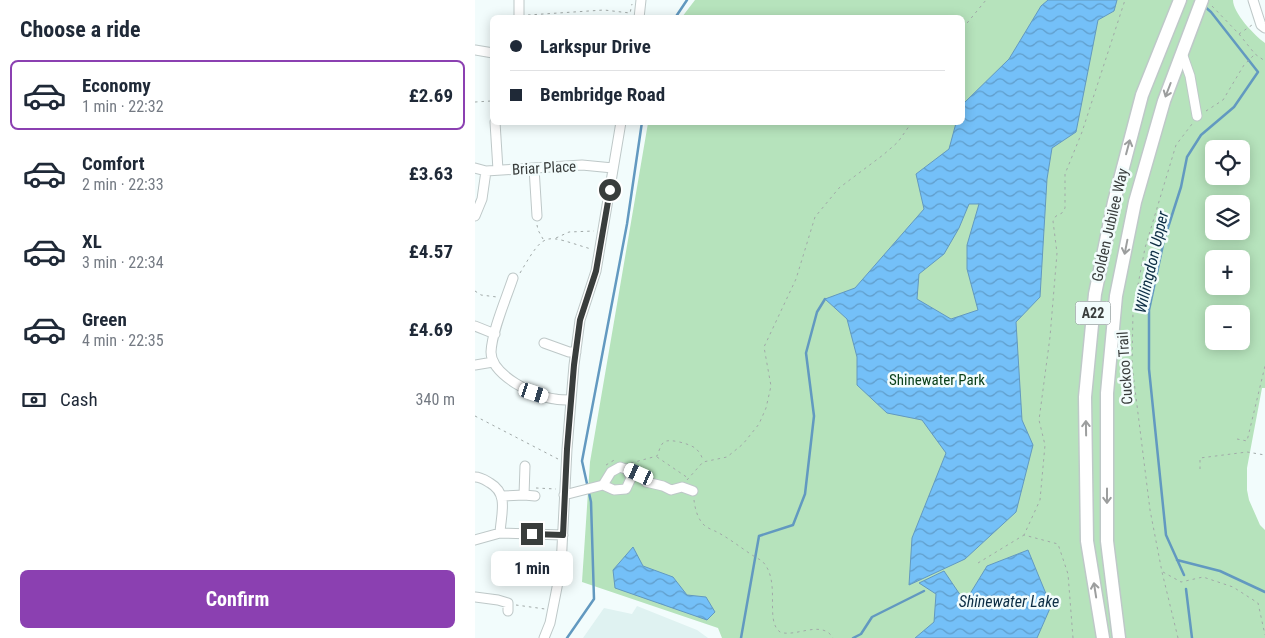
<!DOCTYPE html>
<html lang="en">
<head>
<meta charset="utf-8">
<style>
	body { margin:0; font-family:"Roboto Condensed",sans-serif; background:#f2f2f3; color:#1f2937; height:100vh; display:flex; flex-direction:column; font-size:19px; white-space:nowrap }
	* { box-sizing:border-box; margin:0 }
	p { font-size:16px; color:#747a83 }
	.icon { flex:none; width:28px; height:28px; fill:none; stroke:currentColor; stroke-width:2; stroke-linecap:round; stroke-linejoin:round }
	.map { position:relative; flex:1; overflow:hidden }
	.details { display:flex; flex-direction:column; background:#fff; width:475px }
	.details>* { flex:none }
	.guide { position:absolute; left:15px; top:15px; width:475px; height:110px; border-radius:8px; box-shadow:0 2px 12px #0003; display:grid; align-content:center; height:110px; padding:0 20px; background:#fff }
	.tools { position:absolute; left:730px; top:140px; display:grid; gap:10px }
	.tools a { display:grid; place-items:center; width:45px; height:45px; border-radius:8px; background:#fff; box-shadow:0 2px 12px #0003; font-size:25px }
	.end { position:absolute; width:22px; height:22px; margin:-11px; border:6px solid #393d3c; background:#fff; box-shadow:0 0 0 2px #fff }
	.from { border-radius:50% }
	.bubble { position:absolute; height:35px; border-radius:8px; background:#fff; box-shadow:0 2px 12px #0003; font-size:16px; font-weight:700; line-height:35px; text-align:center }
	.car { position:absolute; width:15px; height:30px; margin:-15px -8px; border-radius:6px; box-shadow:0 0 4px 1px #0007; background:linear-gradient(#fff 24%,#345 0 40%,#fff 0 76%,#345 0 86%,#fff 0) }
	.guide b { display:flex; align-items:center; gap:18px; height:48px; font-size:19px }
	.guide b+b { border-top:1px solid #e0e1e3 }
	.guide i { width:12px; height:12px; background:#1f2937 }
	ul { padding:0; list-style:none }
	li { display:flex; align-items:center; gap:15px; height:70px; margin:0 10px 8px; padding:0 10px; border:2px solid transparent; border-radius:8px }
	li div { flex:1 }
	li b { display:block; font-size:19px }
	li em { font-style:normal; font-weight:700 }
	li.on { border-color:#8b40b1 }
	li>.icon { width:45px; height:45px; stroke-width:1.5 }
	h2 { padding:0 20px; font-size:22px; line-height:60px }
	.pay { display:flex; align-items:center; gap:12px; height:55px; padding:0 20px; font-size:19px }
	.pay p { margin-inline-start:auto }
	.button { display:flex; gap:10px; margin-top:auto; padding:10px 20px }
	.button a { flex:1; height:58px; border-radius:8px; background:#8b40b1; color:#fff; font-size:20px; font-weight:700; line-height:58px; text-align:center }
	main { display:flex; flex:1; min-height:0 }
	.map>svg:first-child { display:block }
</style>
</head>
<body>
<main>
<section class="details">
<h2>Choose a ride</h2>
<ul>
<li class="on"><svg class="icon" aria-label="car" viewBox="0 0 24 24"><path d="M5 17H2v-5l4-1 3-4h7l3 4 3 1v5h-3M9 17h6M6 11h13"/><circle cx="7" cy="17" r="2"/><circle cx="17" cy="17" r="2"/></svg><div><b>Economy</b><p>1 min · 22:32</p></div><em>£2.69</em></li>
<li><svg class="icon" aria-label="car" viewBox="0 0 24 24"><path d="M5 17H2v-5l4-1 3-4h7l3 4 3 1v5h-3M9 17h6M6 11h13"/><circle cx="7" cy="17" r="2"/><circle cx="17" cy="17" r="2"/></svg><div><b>Comfort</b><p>2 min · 22:33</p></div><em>£3.63</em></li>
<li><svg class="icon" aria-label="car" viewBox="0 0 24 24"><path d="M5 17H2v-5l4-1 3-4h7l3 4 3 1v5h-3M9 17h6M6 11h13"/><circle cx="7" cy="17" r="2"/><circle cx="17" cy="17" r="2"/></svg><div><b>XL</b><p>3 min · 22:34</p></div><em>£4.57</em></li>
<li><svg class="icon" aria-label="car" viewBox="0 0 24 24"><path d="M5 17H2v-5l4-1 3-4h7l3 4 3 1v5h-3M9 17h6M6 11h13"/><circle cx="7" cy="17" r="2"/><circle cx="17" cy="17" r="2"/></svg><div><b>Green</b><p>4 min · 22:35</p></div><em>£4.69</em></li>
</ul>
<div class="pay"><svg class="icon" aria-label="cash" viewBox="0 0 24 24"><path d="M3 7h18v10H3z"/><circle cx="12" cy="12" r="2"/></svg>Cash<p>340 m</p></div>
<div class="button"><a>Confirm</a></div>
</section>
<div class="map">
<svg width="790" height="638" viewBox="0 0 790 638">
	<defs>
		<pattern id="water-waves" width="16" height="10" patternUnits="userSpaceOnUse" patternTransform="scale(1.25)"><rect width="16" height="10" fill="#74c0f8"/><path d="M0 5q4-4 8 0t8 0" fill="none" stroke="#609dca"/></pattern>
	</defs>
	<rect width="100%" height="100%" fill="#f2fcfc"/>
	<path fill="#dff2f1" d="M162 606 222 630 233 638H108L129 608 157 614Z"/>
	<path fill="#b6e3bc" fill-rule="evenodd" d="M220 0H758C758 13 779 35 790 43V388H787L772 468V490L774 500 785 525 790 530V638H247L243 628 107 582 115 462 173 123 488 122V18L207 17ZM739 149H766V176H739ZM739 204H766V231H739ZM739 259H766V286H739ZM739 314H766V341H739Z"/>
	<path fill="url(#water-waves)" stroke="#6299c0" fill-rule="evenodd" d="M573 0H642L639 11 623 20 601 132 577 148 572 179 565 297 541 322 547 420 558 445 541 512 490 559 434 585 437 538 471 453 447 420 412 413 382 385V357L372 319 350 299 380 288 449 209 441 174 474 149 481 123 488 122V104L534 59 566 6ZM494 204H504L492 245V269L503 310 476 319 442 299 444 274 469 254 484 228Z
		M158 547 168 566 198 577 212 595 231 597 240 612 232 620 140 588 138 570Z
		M553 550 576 606 562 638H440L459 622 461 594 444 583 469 571 490 602 512 566Z"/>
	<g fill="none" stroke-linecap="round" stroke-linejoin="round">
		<path stroke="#6299c0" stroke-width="2.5" d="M200 18 212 0
			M702 560 745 571 790 592
			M709 575 691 535 674 369V310L689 240 706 187 712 157 726 135 759 107 783 72 736 12 729 6
			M711 589 717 638
			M92 638 119 599 116 502 107 461 152 224 167 122
			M266 638 284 536 318 525 330 494 339 416 331 353 342 312 350 299
			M378 638 386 634 397 617 449 591"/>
		<g stroke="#bec8c8" stroke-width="11">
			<path id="minor" d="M778 0 786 25 790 28
				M44 18V0
				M164 18 166 0
				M0 50 18 53
				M707 53 715 76 722 116
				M20 122 23 170
				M0 168 11 171 107 165 138 168
				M59 168 62 216
				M0 216 7 199 11 171
				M38 278C31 299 17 331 16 352 16 375 60 397 80 399 85 400 91 400 96 400
				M0 326 20 334
				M69 343 94 352H101
				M0 365 18 362
				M0 477C6 477 10 480 15 483 34 494 26 514 25 533
				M128 485 136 472 145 467 164 474 171 482 188 486 196 490 207 487 218 491
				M49 495 50 466
				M89 495 128 485 139 490 151 489 156 478 152 469
				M27 496 49 495 60 496
				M0 540 25 533 88 535
				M0 597 23 600 33 603V611
				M69 638 75 623 86 567 92 449 99 365 105 320 121 271 146 122"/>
		</g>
		<g stroke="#bec8c8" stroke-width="15">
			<path id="highway" d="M628 638 612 541 610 397 620 294 639 202 667 95 705 0
				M644 638 632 541V393L641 296 660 202 689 101 727 0"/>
		</g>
		<path stroke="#a1a9a8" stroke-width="1" stroke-dasharray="2.5 4" stroke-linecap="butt" d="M737 6 764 34 780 54 790 61
			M53 15 129 10 155 13
			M154 18 157 4
			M488 28 511 0
			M764 34 777 25
			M0 102 16 101 18 106
			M731 111 748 100 769 65 780 54
			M62 225 63 230 68 239
			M81 238 94 232 119 231
			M45 273C71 229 69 235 116 249
			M0 291 6 295 22 297
			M0 416 83 459
			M762 439 772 441 790 366
			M182 457 213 478
			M156 463 182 456C184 452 185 445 189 442 194 438 215 444 220 448 224 451 227 456 228 461
			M131 465 141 459
			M725 469V458L772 452 790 455
			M212 480 228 462 252 457 268 444 284 424 291 408 296 386 289 347 321 279 340 217 364 188 408 155 423 142 437 122
			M61 488 81 489
			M219 500C220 508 222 518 229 525 232 528 238 530 242 532 255 539 265 547 277 555 280 557 284 559 287 561 307 581 289 620 305 632 320 638 347 619 358 638
			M503 563 549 535
			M688 572 706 582 728 577 758 587 783 603 790 635
			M41 605 70 609
			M598 638 593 574 583 544 549 535 565 500 570 445 564 420 575 337 582 253 578 221 581 216 587 213 590 208V174L607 132 650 0
			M703 638 687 572 675 510 657 365 658 311 670 248 701 145 717 124"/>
		<use href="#minor" stroke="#fff" stroke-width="9"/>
		<use href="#highway" stroke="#fff" stroke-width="12"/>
	</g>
	<defs><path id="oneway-shaft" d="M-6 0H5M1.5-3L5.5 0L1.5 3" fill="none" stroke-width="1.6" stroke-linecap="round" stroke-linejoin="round" transform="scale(1.25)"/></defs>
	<g stroke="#9c9e9e">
		<use href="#oneway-shaft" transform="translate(693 90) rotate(111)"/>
		<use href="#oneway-shaft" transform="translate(653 147) rotate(-75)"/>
		<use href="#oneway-shaft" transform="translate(651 247) rotate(101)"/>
		<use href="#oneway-shaft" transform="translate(611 428) rotate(-91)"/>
		<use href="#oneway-shaft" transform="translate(632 496) rotate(90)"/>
		<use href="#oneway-shaft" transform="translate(620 590) rotate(-99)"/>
	</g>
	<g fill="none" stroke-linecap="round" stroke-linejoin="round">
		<path stroke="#393d3c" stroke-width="6" d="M57 534 88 535 92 449 99 365 105 320 121 271 135 190"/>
	</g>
	<g text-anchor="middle" stroke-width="5" stroke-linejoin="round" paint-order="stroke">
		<rect fill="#f2fcfc" stroke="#707676" stroke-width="1" x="600.5" y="301.5" width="35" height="23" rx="4"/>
		<g font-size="14" font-weight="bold" fill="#393d3c">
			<text x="618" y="318">A22</text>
		</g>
		<g font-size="15" fill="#393d3c" stroke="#f2fcfc">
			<text transform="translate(69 168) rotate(-3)" y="5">Briar Place</text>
			<text transform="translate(635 225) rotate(-77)" y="5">Golden Jubilee Way</text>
			<text transform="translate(650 368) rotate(-94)" y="5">Cuckoo Trail</text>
		</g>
		<g font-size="15" fill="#0c421c" stroke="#f2fcfc">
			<text x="462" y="385">Shinewater Park</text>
		</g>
		<g font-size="16" font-style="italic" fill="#0c2d44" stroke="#f2fcfc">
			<text transform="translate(676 262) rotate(-77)" y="6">Willingdon Upper</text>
			<text x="534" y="607">Shinewater Lake</text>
		</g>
	</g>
</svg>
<div class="tools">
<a><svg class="icon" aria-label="locate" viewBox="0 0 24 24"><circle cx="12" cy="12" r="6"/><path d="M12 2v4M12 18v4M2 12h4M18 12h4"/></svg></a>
<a><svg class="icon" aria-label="layers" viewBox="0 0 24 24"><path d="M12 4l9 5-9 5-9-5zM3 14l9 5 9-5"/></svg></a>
<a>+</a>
<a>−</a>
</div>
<i class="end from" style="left:135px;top:190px"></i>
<i class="end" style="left:57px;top:534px"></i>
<div class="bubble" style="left:16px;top:551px;width:82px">1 min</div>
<i class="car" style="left:59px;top:393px;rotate:108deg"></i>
<i class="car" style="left:164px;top:474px;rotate:294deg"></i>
<div class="guide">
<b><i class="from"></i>Larkspur Drive</b>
<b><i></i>Bembridge Road</b>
</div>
</div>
</main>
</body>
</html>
